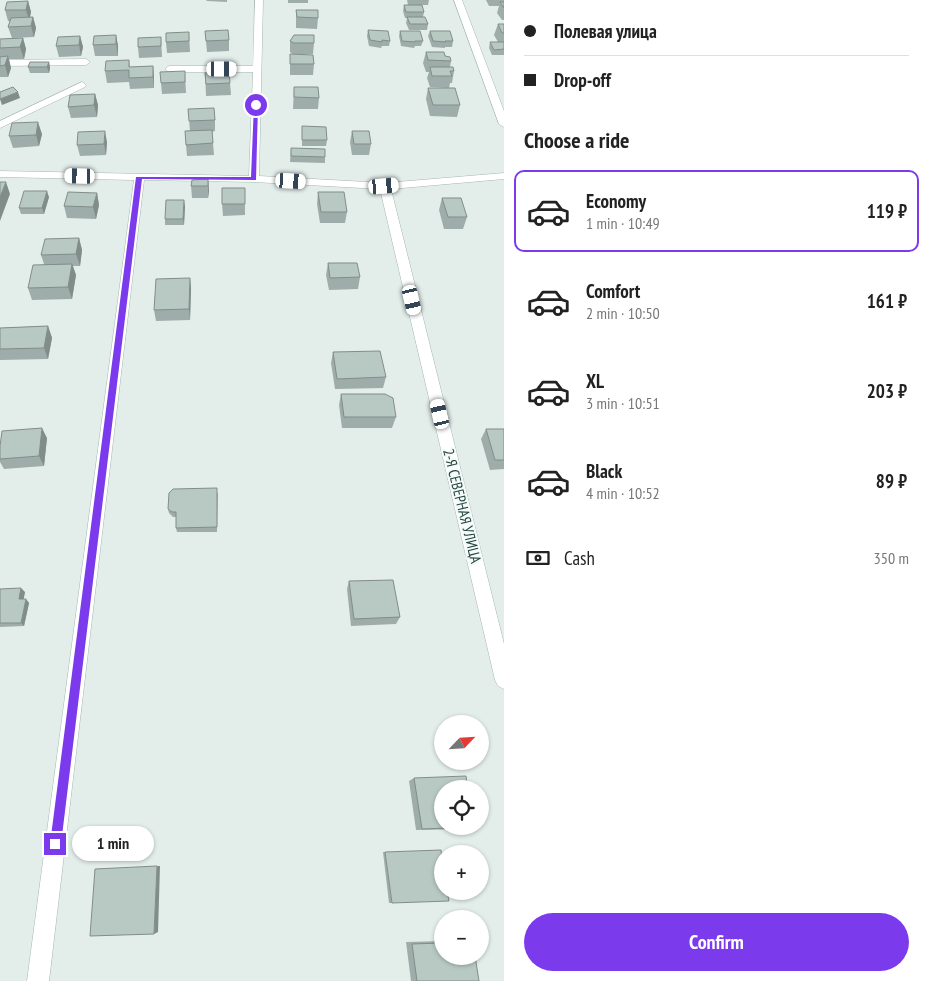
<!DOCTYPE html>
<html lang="en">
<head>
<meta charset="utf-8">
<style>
	body { margin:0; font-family:"PT Sans Narrow",sans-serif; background:#f6f6f6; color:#222; height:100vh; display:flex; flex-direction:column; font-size:19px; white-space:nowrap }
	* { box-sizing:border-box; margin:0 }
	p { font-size:16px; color:#767676 }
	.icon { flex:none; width:28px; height:28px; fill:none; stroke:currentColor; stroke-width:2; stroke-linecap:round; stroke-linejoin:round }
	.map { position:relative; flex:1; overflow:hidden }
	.drawer { display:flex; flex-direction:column; background:#fff; width:425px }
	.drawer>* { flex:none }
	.top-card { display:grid; align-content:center; height:110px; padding:0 20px; background:#fff }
	.needle { width:32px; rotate:65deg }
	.buttons { position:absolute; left:434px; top:715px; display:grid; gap:10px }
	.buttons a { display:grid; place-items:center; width:55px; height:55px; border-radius:50%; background:#fff; box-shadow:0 1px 4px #0004; font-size:25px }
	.end { position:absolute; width:22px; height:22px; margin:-11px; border:6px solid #7c3aed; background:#fff; box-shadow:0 0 0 2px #fff }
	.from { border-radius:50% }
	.bubble { position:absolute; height:35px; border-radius:18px; background:#fff; box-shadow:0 1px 4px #0004; font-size:16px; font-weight:800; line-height:35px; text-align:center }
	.car { position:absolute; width:15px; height:30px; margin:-15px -8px; border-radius:6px; box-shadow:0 0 4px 1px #0007; background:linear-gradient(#fff 24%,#345 0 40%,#fff 0 76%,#345 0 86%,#fff 0) }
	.top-card b { display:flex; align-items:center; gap:18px; height:48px; font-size:19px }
	.top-card b+b { border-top:1px solid #e0e0e0 }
	.top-card i { width:12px; height:12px; background:#222 }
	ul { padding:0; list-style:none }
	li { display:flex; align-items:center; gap:15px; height:82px; margin:0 10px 8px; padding:0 10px; border:2px solid transparent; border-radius:10px }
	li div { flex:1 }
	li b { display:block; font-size:19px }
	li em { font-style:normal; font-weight:800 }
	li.on { border-color:#7c3aed }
	li>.icon { width:45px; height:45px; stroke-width:1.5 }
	h2 { padding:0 20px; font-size:22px; line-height:60px }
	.pay { display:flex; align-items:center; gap:12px; height:55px; padding:0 20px; font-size:19px }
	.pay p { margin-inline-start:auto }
	.primary-button { display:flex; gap:10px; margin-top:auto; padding:10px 20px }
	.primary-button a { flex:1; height:58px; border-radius:30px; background:#7c3aed; color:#fff; font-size:20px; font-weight:800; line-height:58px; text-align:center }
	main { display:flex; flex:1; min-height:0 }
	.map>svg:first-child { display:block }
</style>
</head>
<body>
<main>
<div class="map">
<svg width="504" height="981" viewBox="0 0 504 981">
	<rect width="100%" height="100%" fill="#e3eeea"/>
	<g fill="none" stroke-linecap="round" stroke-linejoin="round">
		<g stroke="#a5b7b2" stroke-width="1">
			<path id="minor" d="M255 0H263L259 176 385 183 504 173V179L391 189 504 644V689L498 686 495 680 380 189 254 182 144 180 49 981H27L134 180 0 177V171L249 176 253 72H169L165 69 169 66H253Z
				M454 0H462L504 111V127L499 124Z
				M0 60 86 59 90 62 86 65 0 66Z
				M82 82 86 85 85 87 0 128V121Z"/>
		</g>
		<use href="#minor" fill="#fff" fill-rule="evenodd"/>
	</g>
	<path fill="#9eada9" d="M206 0H227V2L207 1Z
		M288 0H308V3H288Z
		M407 0H429L428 5H408Z
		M486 0H504V20H502L497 13 499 6H489Z
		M28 1 31 12 30 18 33 17 36 28 34 37 12 38 8 27 10 21H8L5 10Z
		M404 5 424 12 423 17 428 24 427 30H409L406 23 407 18H405L403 11Z
		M296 10 318 18 317 29 296 28Z
		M498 24H504V55H492L489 48 490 42H498L494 35Z
		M368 30 390 41 389 46H382L381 48 369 46 367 36Z
		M205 31 229 40V51L207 52Z
		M400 31 423 41 421 46H415L414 48 401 46 399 36Z
		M430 31 453 41 452 47H445V48L432 47 428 36Z
		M189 32 190 52 167 53 166 42Z
		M116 35 118 46V56H95L93 45Z
		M80 36 83 47 81 56 59 57 56 46Z
		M161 37 162 57 139 58 138 47Z
		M23 38 26 49 24 59H9L11 68 8 77H0V39Z
		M290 41 314 43 313 54H293L290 52Z
		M426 52 445 56 451 61 450 67 454 71 452 83H450L449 88 430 87 427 78 429 72H426L423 63Z
		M290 54 314 64 313 75H290Z
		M129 60 130 67 153 66 154 78V88L130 89 129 82 107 83 105 71Z
		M49 62 50 68 49 73H30L28 67Z
		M185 71 186 93 162 94 161 83Z
		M205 73 230 83 231 95 206 96Z
		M294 87 319 98 318 109H293Z
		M428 88 460 105 457 117 430 116 426 99Z
		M95 94 98 105 97 117 71 118 68 107Z
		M188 109 215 120V131L212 132 214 155 187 156 186 145 190 131Z
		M302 126 327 140 326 146H302Z
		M352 131 371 144 369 155H352L350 142Z
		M42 134 39 146 13 148 9 136Z
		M107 142 106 155 80 156 77 145Z
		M291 148 325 157V163L290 162Z
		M208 179 209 191 208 198H192L191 186Z
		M245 188V215L223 216 222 204Z
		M318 192 347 212 345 223H320L317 204Z
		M97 193 99 205 96 219 67 218 64 206Z
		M49 197 44 214H21L19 208Z
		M442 198 467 217 463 229H444L439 210Z
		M185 206 184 225H165V219Z
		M79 238 82 250 80 266H73L76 275 72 299 32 300 28 288 44 264 41 255Z
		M328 263 360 277 358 289 329 290 326 275Z
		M190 278 191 289 190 320 156 321 154 310Z
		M48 326 52 338 48 359 0 360V328Z
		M333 352 386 377 383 388 335 389 331 363Z
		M341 394 396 417 392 428H342L339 405Z
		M486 429H504V469L490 470 481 439Z
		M47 438 44 466 4 469 0 462V446Z
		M218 493 217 532H177L176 528V517H173L169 513 168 509Z
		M349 581 400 617 396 624 351 626 347 589Z
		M0 589 25 592 23 599 29 603 24 626 0 627Z
		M414 778 475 827 468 829 416 830 409 781Z
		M383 852H385L392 903H389Z
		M442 941V956L479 981H411L406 942Z"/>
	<path fill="#818d89" d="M28 1 31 12 29 20 26 10Z
		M33 17 36 28 34 37 31 26Z
		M116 35 118 46V56L116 44Z
		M80 36 83 47 81 56 79 45Z
		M23 38 26 49 24 59 20 47Z
		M8 56 11 68 8 77 5 65Z
		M49 62 50 68 49 73 47 67Z
		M153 66 154 78V88L153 77Z
		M18 92 20 98 2 105 0 99Z
		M95 94 98 105 97 117 94 105Z
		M38 122 42 134 39 146 36 135Z
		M105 131 107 142 106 155 104 144Z
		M208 179 209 191 208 198Z
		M6 182 10 194 0 221V197Z
		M47 191 49 197 44 214 42 208Z
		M97 193 99 205 96 219 93 207Z
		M184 200 185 206 184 225 183 219Z
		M79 238 82 250 80 266 76 254Z
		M72 264 76 275 72 299 68 287Z
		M190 278 191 289 190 320 189 309Z
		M48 326 52 338 48 359 44 348Z
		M42 428 47 438 44 466 39 456Z
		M21 588 25 592 23 603 19 599Z
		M26 599 29 603 24 626 21 623Z
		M157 866H160L158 932 154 934Z"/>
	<path fill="#b8c9c4" stroke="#818d89" d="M28 1 26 10H5L7 2Z
		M500 2H504V8Z
		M404 5H422L424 12H406Z
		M296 10H318V18L297 17Z
		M33 17 31 26 8 27 11 18Z
		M407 17H425L428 24H410Z
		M498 24H504V33H502Z
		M228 30 229 40 206 41 205 31Z
		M368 30 388 31 390 41 382 40V42L370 40Z
		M400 31H420L423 41H415V42L402 41Z
		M430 31H450L453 41H445L446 42 433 41Z
		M189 32V41L166 42V33Z
		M116 35V44L93 45 94 36Z
		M294 35H314V43H294L290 41Z
		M80 36 79 45 56 46 58 37Z
		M161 37V46L138 47V38Z
		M23 38 20 47 0 48V39Z
		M490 42H504V49L494 50Z
		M426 52H444L445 56 450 57 451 61 428 60Z
		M290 54 313 55 314 64H290Z
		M8 56 5 65 0 66V57Z
		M129 60V67L153 66V77L129 78V70L105 71 106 61Z
		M30 62H49L47 67H28Z
		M430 67H453L454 71H450L452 76H432Z
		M185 71V82L161 83 160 72Z
		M229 72 230 83 206 84 205 73Z
		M13 87 18 92 0 99V92Z
		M294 87H318L319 98 294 97Z
		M428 88H455L460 105H433Z
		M95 94 94 105 68 107 70 95Z
		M214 108 215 120 189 121 188 109Z
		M38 122 36 135 9 136 12 123Z
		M302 126 326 127 327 140H302Z
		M212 130 213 143 186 145 185 131Z
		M105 131 104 144 77 145 78 132Z
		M352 131H369L371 144H354Z
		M291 148 325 149V157L291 156Z
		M208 179V186H191L192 180Z
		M0 182H6L0 197Z
		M222 188H245V204H222Z
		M24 191H47L42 208H19Z
		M68 192 97 193 93 207 64 206Z
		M318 192H344L347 212H321Z
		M442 198H461L467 217H448Z
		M166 200H184L183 219H165Z
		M79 238 76 254 41 255 45 239Z
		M328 263H357L360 277 330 278Z
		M72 264 68 287 28 288 33 265Z
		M190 278 189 309 154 310 156 279Z
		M48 326 44 348 0 349V328Z
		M380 351 386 377 337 379 333 352Z
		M341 394H385L393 398 396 417H344Z
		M42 428 39 456 0 459V446L2 431Z
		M486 429H504V460H495Z
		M217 488V527L176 528V512H172L168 509 169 493 173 489Z
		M393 580 400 617 354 619 349 581Z
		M21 588 19 599H26L21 623H0V589Z
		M466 776 468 789H442V826H475V827L422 829 414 778Z
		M441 850 442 860V891H447L449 901 392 903 385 852Z
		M157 866 154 934 90 936 95 869Z
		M442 943V956H475L479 981H417L412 944Z"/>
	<path fill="#7c3aed" d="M254 104 258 105 256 180 142 179 61 844 55 849 50 844 136 177H251Z"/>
	<g text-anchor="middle" stroke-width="4" stroke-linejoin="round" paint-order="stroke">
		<g font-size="15" fill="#21423c" stroke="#f4faf8">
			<text transform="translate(462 506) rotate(76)" y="5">2-Я СЕВЕРНАЯ УЛИЦА</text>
		</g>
	</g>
</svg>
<div class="buttons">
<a><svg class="needle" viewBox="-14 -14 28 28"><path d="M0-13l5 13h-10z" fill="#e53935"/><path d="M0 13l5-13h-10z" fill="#767676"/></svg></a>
<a><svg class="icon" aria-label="locate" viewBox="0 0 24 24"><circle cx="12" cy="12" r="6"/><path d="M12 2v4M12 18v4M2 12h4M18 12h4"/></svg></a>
<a>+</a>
<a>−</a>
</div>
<i class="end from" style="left:256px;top:105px"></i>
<i class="end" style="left:55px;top:844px"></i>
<div class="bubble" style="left:72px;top:826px;width:82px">1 min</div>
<i class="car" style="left:222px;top:69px;rotate:90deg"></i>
<i class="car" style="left:80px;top:176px;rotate:271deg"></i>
<i class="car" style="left:291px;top:181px;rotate:93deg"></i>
<i class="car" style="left:384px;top:186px;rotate:85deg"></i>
<i class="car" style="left:412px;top:300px;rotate:167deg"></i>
<i class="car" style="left:440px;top:414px;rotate:347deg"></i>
</div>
<section class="drawer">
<div class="top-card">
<b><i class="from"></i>Полевая улица</b>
<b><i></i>Drop-off</b>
</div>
<h2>Choose a ride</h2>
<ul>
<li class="on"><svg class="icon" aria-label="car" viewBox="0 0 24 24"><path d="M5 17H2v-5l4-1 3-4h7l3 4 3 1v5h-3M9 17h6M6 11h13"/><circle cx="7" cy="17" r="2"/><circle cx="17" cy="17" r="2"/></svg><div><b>Economy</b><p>1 min · 10:49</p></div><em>119 ₽</em></li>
<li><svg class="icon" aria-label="car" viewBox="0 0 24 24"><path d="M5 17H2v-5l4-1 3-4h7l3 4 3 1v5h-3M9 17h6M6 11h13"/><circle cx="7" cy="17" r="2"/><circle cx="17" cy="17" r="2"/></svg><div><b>Comfort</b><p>2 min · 10:50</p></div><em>161 ₽</em></li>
<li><svg class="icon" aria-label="car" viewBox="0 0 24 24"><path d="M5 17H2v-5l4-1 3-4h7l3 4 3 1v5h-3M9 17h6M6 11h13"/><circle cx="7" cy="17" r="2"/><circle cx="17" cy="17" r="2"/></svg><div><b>XL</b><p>3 min · 10:51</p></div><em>203 ₽</em></li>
<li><svg class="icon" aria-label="car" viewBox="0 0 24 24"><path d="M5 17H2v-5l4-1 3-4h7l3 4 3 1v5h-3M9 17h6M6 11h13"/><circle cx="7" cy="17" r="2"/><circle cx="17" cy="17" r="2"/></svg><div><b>Black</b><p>4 min · 10:52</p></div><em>89 ₽</em></li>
</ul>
<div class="pay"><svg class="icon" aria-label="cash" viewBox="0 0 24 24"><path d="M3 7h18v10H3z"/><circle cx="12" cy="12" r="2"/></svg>Cash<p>350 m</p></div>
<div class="primary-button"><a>Confirm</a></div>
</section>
</main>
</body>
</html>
